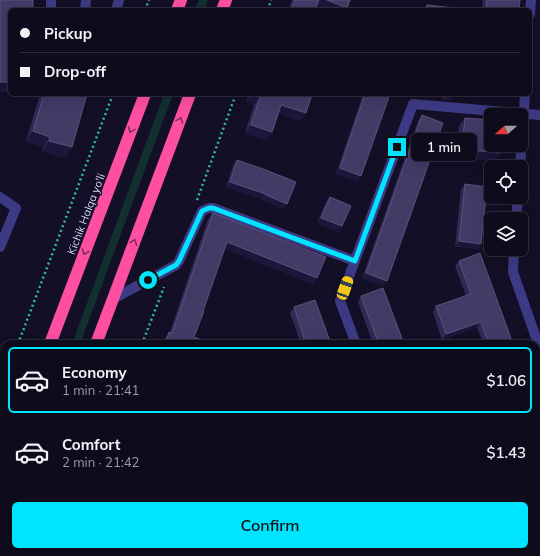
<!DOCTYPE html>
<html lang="en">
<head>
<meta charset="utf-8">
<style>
	body { margin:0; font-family:Mulish,sans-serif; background:#171425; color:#f1f3f6; height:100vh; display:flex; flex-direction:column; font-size:15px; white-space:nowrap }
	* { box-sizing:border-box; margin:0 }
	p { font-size:13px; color:#9b9ba3 }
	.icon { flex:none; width:22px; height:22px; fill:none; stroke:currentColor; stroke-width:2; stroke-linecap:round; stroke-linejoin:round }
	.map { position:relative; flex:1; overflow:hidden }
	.panel { position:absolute; left:0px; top:340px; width:540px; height:216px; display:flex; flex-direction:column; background:#0e0b1c; border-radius:12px 12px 0 0; box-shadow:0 4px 16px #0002,0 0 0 1px #2e2b3b }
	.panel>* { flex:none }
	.top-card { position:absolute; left:8px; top:8px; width:524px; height:88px; border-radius:6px; box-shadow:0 4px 16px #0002,0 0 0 1px #2e2b3b; display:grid; align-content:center; height:88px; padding:0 12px; background:#0e0b1c }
	.needle { width:26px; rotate:250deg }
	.tools { position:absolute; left:484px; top:108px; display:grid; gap:8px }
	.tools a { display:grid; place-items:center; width:44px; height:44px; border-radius:6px; background:#0e0b1c; box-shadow:0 4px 16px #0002,0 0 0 1px #2e2b3b; font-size:20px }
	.end { position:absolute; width:18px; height:18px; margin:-9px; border:5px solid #00e5ff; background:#111; box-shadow:0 0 0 2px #111 }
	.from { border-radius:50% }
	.bubble { position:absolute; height:28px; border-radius:6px; background:#0e0b1c; box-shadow:0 4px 16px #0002,0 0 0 1px #2e2b3b; font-size:13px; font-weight:600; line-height:28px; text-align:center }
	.car { position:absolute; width:12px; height:24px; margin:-12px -6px; border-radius:5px; box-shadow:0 0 3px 1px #0007; background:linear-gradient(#f5c518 24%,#345 0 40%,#f5c518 0 76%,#345 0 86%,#f5c518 0) }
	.top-card b { display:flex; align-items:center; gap:14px; height:38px; font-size:15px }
	.top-card b+b { border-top:1px solid #2e2b3b }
	.top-card i { width:10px; height:10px; background:#f1f3f6 }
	ul { padding:7px 0 0; list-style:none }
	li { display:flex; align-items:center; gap:12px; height:66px; margin:0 8px 6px; padding:0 4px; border:2px solid transparent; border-radius:6px }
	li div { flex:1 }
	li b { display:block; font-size:15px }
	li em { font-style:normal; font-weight:600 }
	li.selected { border-color:#00e5ff }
	li>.icon { width:36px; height:36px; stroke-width:1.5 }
	.button { display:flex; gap:8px; margin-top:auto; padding:8px 12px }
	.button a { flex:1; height:46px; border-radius:6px; background:#00e5ff; color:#111; font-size:16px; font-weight:600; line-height:46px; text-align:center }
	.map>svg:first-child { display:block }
</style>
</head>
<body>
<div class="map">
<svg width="540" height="556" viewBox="0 0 540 556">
	<rect width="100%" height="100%" fill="#130f26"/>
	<path fill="#12302f" d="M199 0H208L205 10H195Z
		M164 94H173L80 344H72Z
		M4 518V543L0 553V528Z"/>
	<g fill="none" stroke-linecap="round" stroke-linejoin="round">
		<path stroke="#2fb8b0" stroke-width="2.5" stroke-dasharray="2 3" stroke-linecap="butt" d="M145 10 149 0
			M268 10 271 0
			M197 200 236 94
			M18 344 113 94
			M142 344 164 287
			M0 392 4 382
			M62 556 63 552"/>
		<path stroke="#3d3a85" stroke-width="10" d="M51 10V0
			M85 10 86 0
			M116 10 119 0
			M530 14 531 0
			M520 167 525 94
			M0 197 16 208 0 247
			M516 219 518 197
			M514 249 513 272 540 349
			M113 299 176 265 179 261 202 211 209 208H213L355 261
			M356 344 340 301 413 104 540 115
			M536 448 540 447
			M97 552 108 556"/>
		<path stroke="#ff4fa3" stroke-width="12" d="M177 10 181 0
			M222 10 226 0
			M50 344 145 94
			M96 344 190 94
			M0 477 4 466
			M16 556 17 552"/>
	</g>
	<path fill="#312854" d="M292 0H350L346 10H326L317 6 315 10H288Z
		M483 0H520L519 10H482Z
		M427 5 455 10H424Z
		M40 94H87L72 147 65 158 42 151 43 147 26 141Z
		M249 94H312L306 113 300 121 279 113 272 132 267 140 245 133 254 105 246 102Z
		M363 94H390L357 181 336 174Z
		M443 94H454L449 101 442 100Z
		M422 115 384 286 362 278 418 121Z
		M465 118 495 161 456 157 459 126Z
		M237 160 287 204 283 209 262 200V199L226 187 233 166Z
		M465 184 481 244 478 249 455 246 461 189Z
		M330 197 342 226 338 232 317 223 326 202Z
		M213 213 313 284 224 248 203 311 194 337 212 344H163L165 338 170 332 208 219Z
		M459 261 513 344H483L477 327 442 340 433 312 436 306 466 296 455 266Z
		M361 296 404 344H373L358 302Z
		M294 307 331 344H301L290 313Z
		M456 552H495L492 556H458Z"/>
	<path fill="#1d163a" d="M318 0H327L347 8 346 10H326L315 5Z
		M0 82H10V92H0Z
		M252 94 260 97 254 105 246 102Z
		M488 94H500L499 95Z
		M446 95H453L449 101 442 100Z
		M281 105 306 113 300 121 276 112Z
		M251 125 272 132 267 140 245 133Z
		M33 131 50 137 43 147 26 141Z
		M49 141 72 147 65 158 42 151Z
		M462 149 500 153 495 161 456 157Z
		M340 168 361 176 357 181 336 174Z
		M230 182 266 194 262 199 226 187Z
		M266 195 287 204 283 209 262 200Z
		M321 218 342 226 338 232 317 223Z
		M459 241 481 244 478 249 455 246Z
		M227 242 317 278 313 284 222 248Z
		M366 273 387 281 384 286 362 278Z
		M481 322 477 327 442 340 446 334Z
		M540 421 536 427V423Z
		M540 479V483L536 484V480Z
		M192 552H211L221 556H203Z
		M495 552 492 556H482Z"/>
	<path fill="#433a66" stroke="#5a527e" d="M0 0H33V10H10V82H0Z
		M295 0H319L315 10H291Z
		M327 0H350L347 8Z
		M487 0H520L519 10H486Z
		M427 5 455 8V10H426Z
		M44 94H87L72 147 49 141 50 137 33 131Z
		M252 94H312L306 113 281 105 272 132 251 125 260 97Z
		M365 94H390L361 176 340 168Z
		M446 94H454L453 95H446Z
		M422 115 443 123 387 281 366 273Z
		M465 118 491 120V145H501L500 153 462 149Z
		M237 160 263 169 296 182 287 204 266 195V194L230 182Z
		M465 184 487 187 481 244 459 241Z
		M330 197 351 206 342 226 321 218Z
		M213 213 326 257 317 278 227 242 203 311H204L194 337 212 344H165L169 332 172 333Z
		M480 253 513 344H489L481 322 446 334 436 306 471 294 459 261Z
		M383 288 404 344H379L361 296Z
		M315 300 331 344H306L294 307Z
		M536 409 540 420V421L536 423Z
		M540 454V479L536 480V456Z
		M211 552H275L286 556H221Z
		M462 552H494L482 556H463Z"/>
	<defs><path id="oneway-chevron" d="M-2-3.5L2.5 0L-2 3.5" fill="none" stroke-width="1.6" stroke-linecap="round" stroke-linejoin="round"/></defs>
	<g stroke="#7d2c5e">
		<use href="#oneway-chevron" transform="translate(180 120) rotate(-69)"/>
		<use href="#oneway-chevron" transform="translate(131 130) rotate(111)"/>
		<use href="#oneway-chevron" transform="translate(134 242) rotate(-69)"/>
		<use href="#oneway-chevron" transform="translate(85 252) rotate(111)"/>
	</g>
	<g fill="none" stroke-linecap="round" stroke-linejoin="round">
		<path stroke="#00e5ff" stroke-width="5" d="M148 280 176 265 179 261 202 211 209 208H213L355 261 397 147"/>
	</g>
	<g text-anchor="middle" stroke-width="3" stroke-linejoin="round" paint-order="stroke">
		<g font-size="11" fill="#d9d4ff" stroke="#130f26">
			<text transform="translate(86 214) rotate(-69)" y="4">Kichik Halqa yo'li</text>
		</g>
	</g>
</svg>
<div class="tools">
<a><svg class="needle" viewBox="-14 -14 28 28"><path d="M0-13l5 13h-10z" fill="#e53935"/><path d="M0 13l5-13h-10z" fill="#9b9ba3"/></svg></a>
<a><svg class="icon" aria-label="locate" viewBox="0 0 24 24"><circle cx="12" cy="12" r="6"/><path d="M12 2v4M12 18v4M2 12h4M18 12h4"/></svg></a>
<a><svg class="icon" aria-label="layers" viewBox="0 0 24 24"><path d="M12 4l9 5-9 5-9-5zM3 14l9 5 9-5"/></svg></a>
</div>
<i class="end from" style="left:148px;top:280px"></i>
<i class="end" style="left:397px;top:147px"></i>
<div class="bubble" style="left:411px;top:133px;width:66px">1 min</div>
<i class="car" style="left:345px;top:288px;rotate:20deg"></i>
<div class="top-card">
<b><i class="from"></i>Pickup</b>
<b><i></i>Drop-off</b>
</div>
<section class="panel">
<ul>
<li class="selected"><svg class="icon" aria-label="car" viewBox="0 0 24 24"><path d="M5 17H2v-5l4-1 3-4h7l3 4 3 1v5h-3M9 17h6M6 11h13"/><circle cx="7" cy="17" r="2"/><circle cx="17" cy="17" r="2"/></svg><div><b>Economy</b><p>1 min · 21:41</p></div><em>$1.06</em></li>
<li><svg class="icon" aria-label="car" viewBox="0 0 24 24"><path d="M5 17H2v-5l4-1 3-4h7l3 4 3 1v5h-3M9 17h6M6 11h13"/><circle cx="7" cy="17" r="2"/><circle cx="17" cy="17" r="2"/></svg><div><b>Comfort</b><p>2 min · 21:42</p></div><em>$1.43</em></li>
</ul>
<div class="button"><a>Confirm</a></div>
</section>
</div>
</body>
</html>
